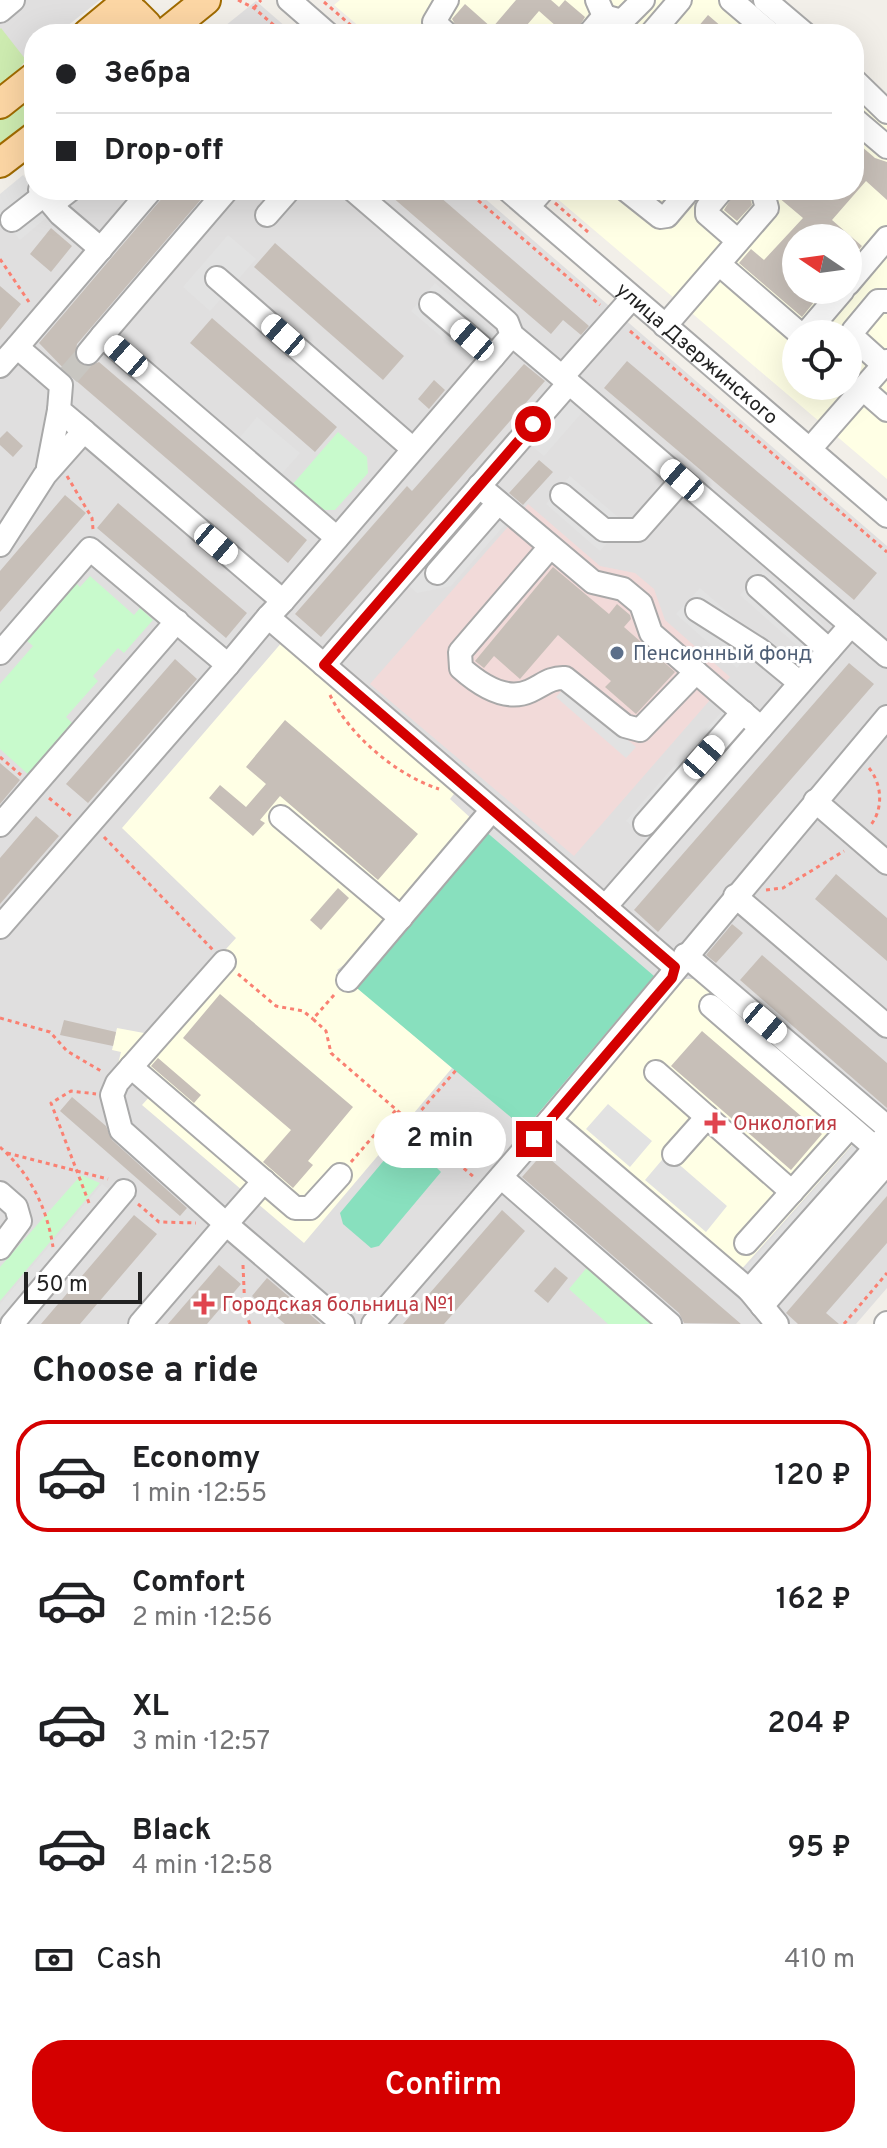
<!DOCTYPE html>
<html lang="en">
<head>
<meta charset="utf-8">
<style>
	body { margin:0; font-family:Overpass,sans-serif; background:#f2f2f2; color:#202124; height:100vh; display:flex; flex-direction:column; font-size:30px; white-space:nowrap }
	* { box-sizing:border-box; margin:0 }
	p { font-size:26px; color:#757577 }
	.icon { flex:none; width:44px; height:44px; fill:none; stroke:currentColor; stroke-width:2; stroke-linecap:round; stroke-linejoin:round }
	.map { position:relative; height:1324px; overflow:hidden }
	.side { display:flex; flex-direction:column; background:#fff; flex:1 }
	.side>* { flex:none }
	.hud { position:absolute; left:24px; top:24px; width:840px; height:176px; border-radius:32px; box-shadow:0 8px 32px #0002; display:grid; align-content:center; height:176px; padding:0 32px; background:#fff }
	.needle { width:52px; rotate:283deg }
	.buttons { position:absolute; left:782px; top:224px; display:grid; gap:16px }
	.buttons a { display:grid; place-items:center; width:80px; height:80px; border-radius:50%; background:#fff; box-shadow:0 8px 32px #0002; font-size:40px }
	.scale { position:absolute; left:24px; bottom:20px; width:118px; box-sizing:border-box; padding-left:8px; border:4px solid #222; border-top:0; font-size:22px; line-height:28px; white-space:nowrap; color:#222; -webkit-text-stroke:6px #fff; paint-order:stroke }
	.end { position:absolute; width:36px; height:36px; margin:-18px; border:10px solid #d40000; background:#fff; box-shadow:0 0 0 4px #fff }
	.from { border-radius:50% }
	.bubble { position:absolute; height:56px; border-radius:28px; background:#fff; box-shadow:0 8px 32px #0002; font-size:26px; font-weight:600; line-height:56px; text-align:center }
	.car { position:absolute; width:24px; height:48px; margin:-24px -12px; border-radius:10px; box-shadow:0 0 6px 2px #0007; background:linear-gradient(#fff 24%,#345 0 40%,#fff 0 76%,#345 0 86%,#fff 0) }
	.hud b { display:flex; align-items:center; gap:28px; height:76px; font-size:30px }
	.hud b+b { border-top:2px solid #e0e0e0 }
	.hud i { width:20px; height:20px; background:#202124 }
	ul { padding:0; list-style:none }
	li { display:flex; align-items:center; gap:24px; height:112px; margin:0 16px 12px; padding:0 16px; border:4px solid transparent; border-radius:32px }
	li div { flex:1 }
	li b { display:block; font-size:30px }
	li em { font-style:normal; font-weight:600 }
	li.on { border-color:#d40000 }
	li>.icon { width:72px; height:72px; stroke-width:1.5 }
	h2 { padding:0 32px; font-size:36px; line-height:96px }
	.pay { display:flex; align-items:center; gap:20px; height:88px; padding:0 32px; font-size:30px }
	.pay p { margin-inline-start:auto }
	.button { display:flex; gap:16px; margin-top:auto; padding:16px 32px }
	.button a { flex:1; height:92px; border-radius:32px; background:#d40000; color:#fff; font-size:32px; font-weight:600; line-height:92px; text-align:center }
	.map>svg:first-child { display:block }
</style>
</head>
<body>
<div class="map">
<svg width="887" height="1324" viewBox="0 0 887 1324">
	<rect width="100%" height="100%" fill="#f2efe9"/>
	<path fill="#e0dfdf" d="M0 0H100L57 34H34V52L0 79Z
		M256 1 294 34H215Z
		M34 178V190H475L887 546V1288L856 1324H0V205Z"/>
	<path fill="#f2dad9" d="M528 504 600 566 635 573 654 589 665 620 730 677 574 856 370 684Z"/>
	<path fill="#ffffe5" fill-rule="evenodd" d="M340 0H743L782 34H368L334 5Z
		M854 96 887 125V479L547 190H854ZM796 238H848V290H796ZM796 334H848V386H796Z
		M283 641 457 790 450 799 475 822 364 950 337 970 452 1068 304 1243 142 1105 152 1094 118 1064 121 1052 112 1050 117 1028 144 1033 152 1031 236 938 122 828Z
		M685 979H696L869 1126 739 1272 562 1121Z"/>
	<path fill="#cdebb0" d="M1 28 26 60 0 94V29Z
		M34 90V123L0 149V117Z"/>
	<path fill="#c8facc" d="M338 432 367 457 368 473 335 510H320L292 485Z
		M90 576 134 615 140 608 153 620 124 653 118 648 93 676 98 681 66 717 74 725 30 776 0 749V684L33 646 21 636 71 578 80 587Z
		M81 1175 100 1183 0 1301V1267Z
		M589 1265 657 1324H608L569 1289Z"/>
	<path fill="#88e0be" d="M484 830 654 976 525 1129 352 984Z
		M401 1140H409L441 1172 379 1246 371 1248 343 1224 340 1213Z"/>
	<path fill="#e2e2e2" d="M23 175 53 212 20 240 0 215V194Z
		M228 235 256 259 210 311 183 287Z
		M435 283 496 335 472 363 411 311Z
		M568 393 585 409 544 456 526 441Z
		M257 417 300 453 278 478 236 442Z
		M570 476 625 523 600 551 546 504Z
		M479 496 508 521 451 586 417 593 404 581Z
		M763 570 824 625 802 650 740 595Z
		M700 588 761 641 737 668 676 614Z
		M566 686 636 747 626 758 556 697Z
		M724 709 747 729 649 841 626 821Z
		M608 1104 652 1141 630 1167 586 1129Z
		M854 1145 863 1152 750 1279 742 1272Z
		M667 1154 727 1206 706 1232 645 1180Z
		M102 1184 114 1193 0 1324V1304Z"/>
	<path fill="#c7bfb8" d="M516 0H551L559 7 565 0 585 17 575 34H565L539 11 521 32 512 25 505 34H461L452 19 465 4 492 28Z
		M708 15 730 34H692Z
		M854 140 875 158 887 162V200L866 181 832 220 862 246 848 262V238H796V262L784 276 814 302 802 317 739 263 751 249 764 260 803 218 778 197 777 190H815L822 196 827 190H854Z
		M169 190H209L77 344 75 357 85 367 99 362 307 540 288 563 73 378 39 343Z
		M384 190H432L589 326 581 335 563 320 551 334Z
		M736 190H748L752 205 737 221 724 210Z
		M51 228 72 246 51 272 30 254Z
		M275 243 404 356 383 380 254 267Z
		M0 286 21 304 0 330Z
		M212 318 337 427 315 452 190 343Z
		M627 361 877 573 854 600 604 388Z
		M524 364 545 381 321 637 295 614 407 486 412 491Z
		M434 380 445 390 429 409 418 399Z
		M7 431 23 446 13 457 0 445V438Z
		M539 460 553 472 523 505 509 493Z
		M65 495 86 513 0 612V571Z
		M118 503 247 613 226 638 97 528Z
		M553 567 609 614 617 604 630 615 631 619 624 627 675 672 636 714 605 687 611 681 558 635 520 679 494 656 484 668 475 661Z
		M175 659 197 679 88 803 66 784Z
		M849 663 874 684 658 932 634 910Z
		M285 720 418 834 378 880 280 796 260 820 265 823 253 836 209 798 220 785 246 807 266 784 246 767Z
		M0 763 20 780 0 804Z
		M36 816 59 836 0 904V858Z
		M836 874 887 918V961L815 899Z
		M338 888 349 898 321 930 310 920Z
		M732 924 743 933 716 963 706 955Z
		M762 955 887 1063V1108L740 980Z
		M220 994 353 1107 308 1161 313 1165 293 1188 263 1162 291 1130 183 1038Z
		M64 1020 116 1032 113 1046 60 1035Z
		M702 1031 822 1134 791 1170 671 1066Z
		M158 1058 201 1095 194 1103 151 1066Z
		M72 1097 106 1126 112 1140 187 1208 180 1216 60 1111Z
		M543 1153 741 1324 684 1323 679 1313 522 1177Z
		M887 1196V1243L826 1313 839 1324H798L786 1313Z
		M502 1210 525 1231 444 1324H403Z
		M134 1215 157 1234 80 1324H41Z
		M219 1265 241 1284 207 1324H168Z
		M555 1267 568 1278 548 1303 534 1291Z
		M267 1278 321 1324H285L252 1296Z"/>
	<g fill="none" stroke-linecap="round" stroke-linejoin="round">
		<path stroke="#c8c6c1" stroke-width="22" stroke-dasharray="22 11" stroke-linecap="butt" d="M69 375 88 353"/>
		<g stroke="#a9a9a9" stroke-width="26">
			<g id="minor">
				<path d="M289 0 328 34"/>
				<path d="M731 0 771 34"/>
				<path d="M765 0 805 34"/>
				<path d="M0 11 13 0"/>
				<path d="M604 16 622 21 643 0"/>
				<path d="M447 34 434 22 447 0"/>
				<path d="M589 34 604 16 597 0"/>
				<path d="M651 34 680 0"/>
				<path d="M854 80 887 112"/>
				<path d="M854 119 887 147"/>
				<path d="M40 190 60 214 101 249"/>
				<path d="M227 190 102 336 337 538"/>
				<path d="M353 190 507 322 512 335 562 377"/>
				<path id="s1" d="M508 190 887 516"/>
				<path d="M626 190 660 217 667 216 689 190"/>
				<path d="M722 190 707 208V214L738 241"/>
				<path d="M52 204 70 190"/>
				<path d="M528 207 543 190"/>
				<path d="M267 215 289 190"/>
				<path d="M12 220 44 195"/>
				<path d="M719 264 799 333 808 331 843 290"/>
				<path d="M217 278 413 449"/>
				<path d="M848 284 887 238"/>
				<path d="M632 298 562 377 887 656"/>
				<path d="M431 304 493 357"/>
				<path d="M665 326 767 208 762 190"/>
				<path d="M17 347 151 190"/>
				<path d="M88 353 102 336"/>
				<path d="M884 365 855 339 853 331 878 301H887"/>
				<path d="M0 366 17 347 61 385 59 410 84 431"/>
				<path d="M569 383 324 665 675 967"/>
				<path d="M863 389 887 410"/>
				<path d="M810 449 887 361"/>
				<path d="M48 467 59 410"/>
				<path d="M479 486 593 582 623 589 641 604 651 633 696 672"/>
				<path d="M562 495 604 530H638L682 480"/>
				<path d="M0 545 45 475 84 431 283 601 268 617"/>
				<path d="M550 547 460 652 461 668C479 684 506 702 530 691 543 685 551 677 565 678L625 726 640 730 696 672 761 728"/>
				<path d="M437 573 498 503"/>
				<path d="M758 587 829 650"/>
				<path d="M283 601 512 335"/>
				<path d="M697 610 760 650 800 683"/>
				<path d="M0 653 90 549 228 665 268 617 324 665"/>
				<path d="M815 801 887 863"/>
				<path d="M281 817 401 918"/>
				<path d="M645 824 743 712"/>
				<path d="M0 825 177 621"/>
				<path d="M735 896 887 1026"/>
				<path d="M605 907 851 625"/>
				<path d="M0 927 228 665"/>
				<path d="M685 955 887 1127"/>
				<path d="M224 962 117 1083 112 1095 121 1130 226 1224 264 1181"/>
				<path d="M348 980 492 810"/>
				<path d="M711 1006 887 1158"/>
				<path d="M131 1067 295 1208H310L340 1175"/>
				<path d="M656 1072 792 1192"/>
				<path d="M674 1154 707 1117"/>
				<path d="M501 1177 670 1324"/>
				<path d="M0 1193 16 1207 20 1221 0 1248"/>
				<path d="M746 1243 850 1127"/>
				<path d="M749 1290 884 1138"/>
				<path d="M762 1306 887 1163"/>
				<path d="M12 1324 124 1191"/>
				<path d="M140 1324 226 1224 343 1324"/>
				<path d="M373 1324 550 1120"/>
				<path d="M777 1324 749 1290 550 1120 887 717"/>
				<path d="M886 1324 887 1323"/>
			</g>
		</g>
		<g stroke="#a06b00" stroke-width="32">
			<path id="major" d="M109 16 135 13 147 25 149 34
				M87 34 128 0
				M164 34 206 0
				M0 104 34 77
				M0 163 34 137"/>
		</g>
		<path stroke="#fa8072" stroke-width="3" stroke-dasharray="4 4" stroke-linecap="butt" d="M238 0 254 8 284 34
			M324 2 361 34
			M254 8 261 0
			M466 190 600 305
			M555 203 588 232
			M0 259 29 302
			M630 331 887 552
			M67 476 92 518 93 529
			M330 695C349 735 396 775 439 789
			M0 757 21 775
			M869 768C882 784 884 809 870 826
			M49 798 71 816
			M104 837 213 950
			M766 890 783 888 844 851
			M238 974 276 1006 303 1011 313 1019
			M334 995 313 1019 326 1031 331 1053 475 1178
			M0 1018 50 1032 67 1051 101 1071
			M411 1122 457 1069
			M0 1147C31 1175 47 1208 53 1247
			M7 1153 108 1179
			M351 1162 396 1110
			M89 1203 51 1103 71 1091 96 1094
			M138 1204 159 1222 196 1223
			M243 1265 245 1312 250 1324
			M844 1324 887 1273"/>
		<use href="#minor" stroke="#fff" stroke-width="22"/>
		<use href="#major" stroke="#fcd6a4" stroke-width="28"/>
	</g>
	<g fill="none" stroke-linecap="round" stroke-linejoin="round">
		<path stroke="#d40000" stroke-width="10" d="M533 424 324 665 675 967 672 978 534 1139"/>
	</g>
	<circle fill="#5c6f8a" stroke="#fff" stroke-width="3" cx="617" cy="653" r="8"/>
	<g fill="#e0444e" stroke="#fff" stroke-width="3">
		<path d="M711 1111h8v8h8v8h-8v8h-8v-8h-8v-8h8z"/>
		<path d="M200 1292h8v8h8v8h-8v8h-8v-8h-8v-8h8z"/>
	</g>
	<g text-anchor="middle" stroke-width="6" stroke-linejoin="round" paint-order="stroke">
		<g font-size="20" fill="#222" stroke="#fff">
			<text dy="7" stroke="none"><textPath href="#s1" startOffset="250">улица Дзержинского</textPath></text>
		</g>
		<g font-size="20" fill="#4e5e75" stroke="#fff" text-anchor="start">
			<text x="633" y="660">Пенсионный фонд</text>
		</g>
		<g font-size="20" fill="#be3a42" stroke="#fff" text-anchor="start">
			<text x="733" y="1130">Онкология</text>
			<text x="222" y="1311">Городская больница №1</text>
		</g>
	</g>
</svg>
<div class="buttons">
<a><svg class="needle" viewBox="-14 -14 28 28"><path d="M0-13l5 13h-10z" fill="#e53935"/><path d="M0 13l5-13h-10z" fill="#757577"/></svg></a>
<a><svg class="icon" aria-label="locate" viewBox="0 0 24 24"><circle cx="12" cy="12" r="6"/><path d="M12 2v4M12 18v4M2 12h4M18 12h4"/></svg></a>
</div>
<div class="scale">50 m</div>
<i class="end from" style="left:533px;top:424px"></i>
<i class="end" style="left:534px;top:1139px"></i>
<div class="bubble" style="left:374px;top:1112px;width:132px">2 min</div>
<i class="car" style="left:283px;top:335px;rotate:311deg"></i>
<i class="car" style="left:472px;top:340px;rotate:311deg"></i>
<i class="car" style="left:126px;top:356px;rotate:311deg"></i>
<i class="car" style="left:682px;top:480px;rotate:311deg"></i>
<i class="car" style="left:216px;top:544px;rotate:130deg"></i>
<i class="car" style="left:704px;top:757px;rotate:41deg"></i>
<i class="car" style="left:765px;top:1023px;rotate:130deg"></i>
<div class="hud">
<b><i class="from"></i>Зебра</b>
<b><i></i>Drop-off</b>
</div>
</div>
<section class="side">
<h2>Choose a ride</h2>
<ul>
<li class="on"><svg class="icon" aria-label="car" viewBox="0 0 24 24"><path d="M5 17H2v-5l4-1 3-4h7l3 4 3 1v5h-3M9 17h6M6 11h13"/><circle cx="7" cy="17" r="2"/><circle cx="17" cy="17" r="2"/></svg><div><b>Economy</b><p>1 min · 12:55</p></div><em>120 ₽</em></li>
<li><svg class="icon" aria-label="car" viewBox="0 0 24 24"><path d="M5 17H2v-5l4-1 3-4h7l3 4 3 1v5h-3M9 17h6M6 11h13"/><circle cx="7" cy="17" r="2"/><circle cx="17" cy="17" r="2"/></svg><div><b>Comfort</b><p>2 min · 12:56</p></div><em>162 ₽</em></li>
<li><svg class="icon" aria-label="car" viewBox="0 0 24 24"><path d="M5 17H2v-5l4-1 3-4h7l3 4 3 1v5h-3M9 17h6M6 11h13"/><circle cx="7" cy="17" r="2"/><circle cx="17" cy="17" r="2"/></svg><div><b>XL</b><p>3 min · 12:57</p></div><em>204 ₽</em></li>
<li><svg class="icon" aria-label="car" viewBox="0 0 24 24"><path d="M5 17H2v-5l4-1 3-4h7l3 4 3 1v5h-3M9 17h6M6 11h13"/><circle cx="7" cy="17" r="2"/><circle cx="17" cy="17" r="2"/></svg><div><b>Black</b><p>4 min · 12:58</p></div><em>95 ₽</em></li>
</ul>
<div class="pay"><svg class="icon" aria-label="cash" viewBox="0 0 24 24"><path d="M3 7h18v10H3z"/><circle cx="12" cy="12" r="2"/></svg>Cash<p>410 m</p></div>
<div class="button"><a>Confirm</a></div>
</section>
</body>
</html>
